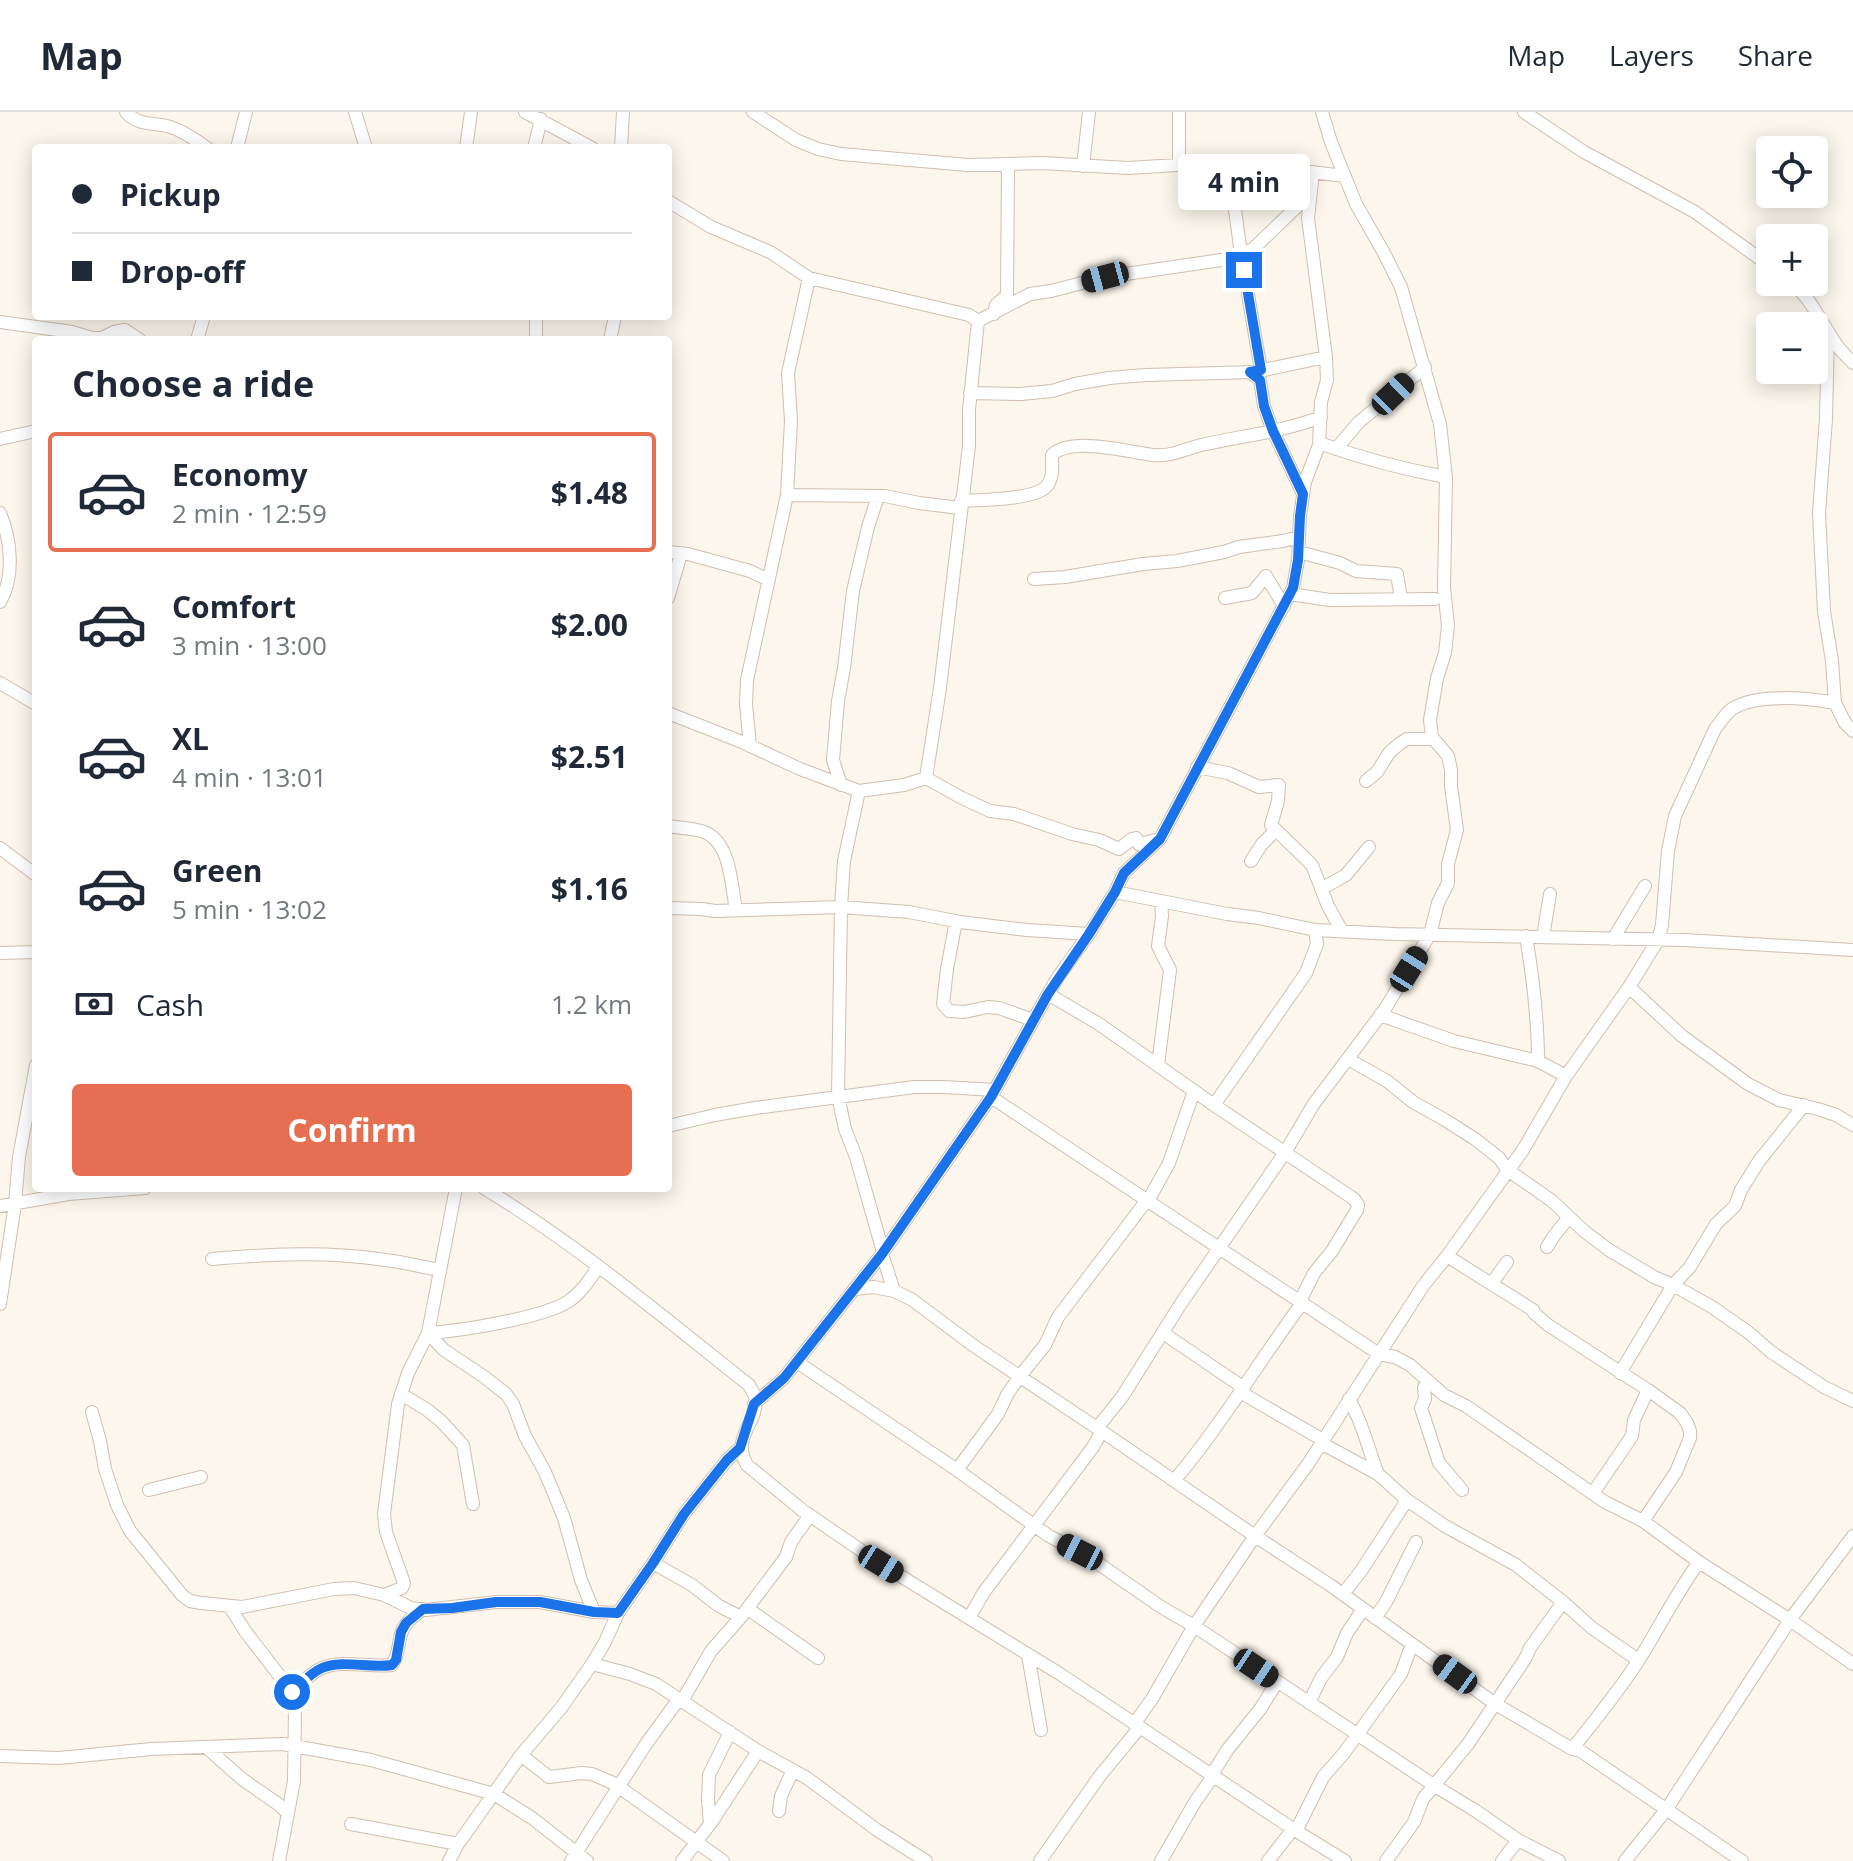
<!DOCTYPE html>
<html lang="en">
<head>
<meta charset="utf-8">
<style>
	body { margin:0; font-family:"Open Sans",sans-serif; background:#f2f2f3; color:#1f2937; height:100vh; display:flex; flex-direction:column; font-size:30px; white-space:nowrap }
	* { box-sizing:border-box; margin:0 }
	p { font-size:26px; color:#747a83 }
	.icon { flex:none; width:44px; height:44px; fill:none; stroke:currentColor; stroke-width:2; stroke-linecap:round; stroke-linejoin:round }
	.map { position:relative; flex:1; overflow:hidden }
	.drawer { position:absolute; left:32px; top:224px; width:640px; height:856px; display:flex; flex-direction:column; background:#fff; border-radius:8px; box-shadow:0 4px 20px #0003 }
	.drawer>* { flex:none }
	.guide { position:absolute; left:32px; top:32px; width:640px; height:176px; border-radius:8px; box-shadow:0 4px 20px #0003; display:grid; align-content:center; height:176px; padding:0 40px; background:#fff }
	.controls { position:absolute; left:1756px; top:24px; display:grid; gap:16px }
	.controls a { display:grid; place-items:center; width:72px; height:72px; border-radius:8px; background:#fff; box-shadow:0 4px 20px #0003; font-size:40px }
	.end { position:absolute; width:36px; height:36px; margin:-18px; border:10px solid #1a73e8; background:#fff; box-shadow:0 0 0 4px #fff }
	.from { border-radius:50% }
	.bubble { position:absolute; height:56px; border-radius:8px; background:#fff; box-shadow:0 4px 20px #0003; font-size:26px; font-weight:700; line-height:56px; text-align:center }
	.car { position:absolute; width:24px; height:48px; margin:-24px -12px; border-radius:10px; box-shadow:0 0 6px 2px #0007; background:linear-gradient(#222 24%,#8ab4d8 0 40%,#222 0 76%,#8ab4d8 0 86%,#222 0) }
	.guide b { display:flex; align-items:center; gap:28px; height:76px; font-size:30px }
	.guide b+b { border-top:2px solid #e0e1e3 }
	.guide i { width:20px; height:20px; background:#1f2937 }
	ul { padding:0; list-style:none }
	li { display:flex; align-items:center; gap:24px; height:120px; margin:0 16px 12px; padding:0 24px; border:4px solid transparent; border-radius:8px }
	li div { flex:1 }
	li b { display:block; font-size:30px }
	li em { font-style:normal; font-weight:700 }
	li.current { border-color:#e76f51 }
	li>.icon { width:72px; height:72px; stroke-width:1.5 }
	h2 { padding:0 40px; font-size:36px; line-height:96px }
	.pay { display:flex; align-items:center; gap:20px; height:88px; padding:0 40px; font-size:30px }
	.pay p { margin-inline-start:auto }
	.action { display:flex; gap:16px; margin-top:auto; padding:16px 40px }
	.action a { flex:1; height:92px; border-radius:8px; background:#e76f51; color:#fff; font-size:32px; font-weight:700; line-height:92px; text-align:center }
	header { display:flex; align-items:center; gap:48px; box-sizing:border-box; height:112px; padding:0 40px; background:#fff; border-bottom:2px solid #e0e1e3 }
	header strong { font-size:38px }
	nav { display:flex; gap:44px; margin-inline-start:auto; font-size:28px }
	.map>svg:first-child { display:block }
</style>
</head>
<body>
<header>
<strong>Map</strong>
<nav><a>Map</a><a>Layers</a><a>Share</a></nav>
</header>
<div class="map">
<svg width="1853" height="1749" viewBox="0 0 1853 1749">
	<rect width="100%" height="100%" fill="#fdf6ec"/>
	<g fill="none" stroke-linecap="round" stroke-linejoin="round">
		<g stroke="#d1beb0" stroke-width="14">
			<path id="minor" d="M126 0C137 13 152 11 167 14 182 18 195 27 207 36
				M355 0 366 36
				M525 0 592 36
				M753 0 796 28 818 37 841 42 968 53 1042 51 1128 56 1226 50 1345 64
				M1524 0 1584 40 1695 100 1770 154
				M237 36 246 0
				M466 36 471 0
				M534 36 541 7
				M621 36 623 0
				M1207 51 1231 68 1241 142 1261 258
				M1179 53V0
				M1083 54 1089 0
				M668 89 711 115 770 140 809 166 969 203 978 209 969 298V334L940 576 926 666 904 673 859 679 800 657 742 630 668 601
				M1791 170C1812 187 1821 211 1836 232 1841 239 1847 245 1853 251
				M994 202 996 193 1007 183 1008 52
				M536 204V228
				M978 209 1030 182 1051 179 1105 165 1228 147 1253 137 1310 82
				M0 210 72 220 92 226H102L114 220 125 218 140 228
				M1828 219 1826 307 1819 401 1824 499 1832 549 1835 591 1845 611 1853 619
				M197 228 204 204
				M610 228 615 204
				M1250 260 1260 268 1264 294 1273 319 1303 382
				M970 281 1021 282 1052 279 1075 272 1109 266 1146 263 1254 260 1326 245
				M0 327 36 319
				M1319 331C1361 346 1402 357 1446 365
				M1336 337 1358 311 1425 255
				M787 383 885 384 919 391 960 396
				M961 389C979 388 1036 388 1047 374 1054 364 1052 354 1052 343 1072 324 1128 340 1153 343 1171 345 1185 337 1201 333 1241 324 1282 320 1321 305
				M0 401C11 427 15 465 0 490
				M668 440 688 442 750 459 769 468
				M1299 440 1340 451 1356 459 1397 462 1401 487
				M1034 467 1065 465 1143 452 1177 449 1224 440 1239 435 1283 429 1299 425
				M1290 482 1330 488 1435 487
				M668 486 681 442
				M1225 486 1252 481 1266 464 1284 494
				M0 571 36 592
				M750 634 746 592 747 568 787 383 791 309 788 261 809 166
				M1197 655 1228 661 1259 675 1279 673 1278 689 1271 713 1312 753 1328 794 1342 819
				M926 666 962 686 990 699 1014 702 1072 722 1099 728 1119 737 1132 727 1136 726 1139 732 1160 727
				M1366 669 1377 660 1389 641 1399 632 1407 627H1433
				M841 673 833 648 838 589 844 556 853 479 868 415 878 384
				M859 679 844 749 841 795 838 984 845 1017 856 1045 883 1140
				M668 714C679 716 690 716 701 719 731 727 731 772 736 798
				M0 736 36 763
				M1251 749 1262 732 1276 718
				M1321 777 1346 763 1369 735
				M1115 780 1227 802 1259 806 1315 818 1394 822 1685 828 1853 838
				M668 796 702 797 715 799 841 795 909 800 960 810 1027 818 1089 822
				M956 809 947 857 943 892 949 899 964 900 988 895 999 896 1033 908
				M1526 824C1533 866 1538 907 1538 949
				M1543 825 1550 782
				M1613 827 1645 774
				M0 841 36 840
				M1629 875 1682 924 1748 972 1779 988 1818 997 1836 1003 1853 1013
				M1048 882 1099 912 1214 993 1354 1087 1358 1093 1357 1098 1332 1139 1314 1161 1300 1189
				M1380 903 1454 929 1538 949 1566 964
				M1348 947 1387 969 1413 990 1445 1008 1475 1027 1499 1046 1508 1058 1552 1089 1584 1119 1609 1138 1654 1165 1673 1173 1712 1195 1748 1220 1771 1240 1824 1275 1853 1289
				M1158 953 1170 858 1158 834 1162 804 1161 789
				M991 985 1379 1242 1395 1245 1410 1253 1444 1283 1466 1294 1605 1390 1643 1409 1699 1450 1790 1508 1853 1552
				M1214 993 1306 861 1317 832 1315 818
				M668 1014 715 1003 755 996 914 975H944L994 978
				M484 1076C578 1133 663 1205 749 1273 751 1277 754 1281 755 1285 760 1310 730 1324 747 1353L802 1398 881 1452 1060 1562 1293 1717 1345 1749
				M1148 1089 1169 1051 1194 979
				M0 1094 68 1082 145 1076
				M1547 1135 1554 1124 1569 1105
				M882 1142 894 1179
				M1447 1144 1533 1198 1534 1201 1548 1213 1648 1278 1680 1301 1687 1311 1690 1319V1326L1685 1338 1676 1360 1643 1409
				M212 1147C270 1142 328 1139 385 1148 403 1150 422 1155 440 1158
				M1492 1171 1507 1150
				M854 1177 874 1175 894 1179 911 1187 974 1234 1097 1316 1255 1424 1330 1473 1494 1591 1572 1637 1579 1638 1742 1749
				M0 1192 15 1092 19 1045 36 953
				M428 1221 444 1238 483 1264 506 1282 513 1292 525 1324 545 1360 564 1406 581 1468 594 1500
				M428 1221C460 1219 543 1206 569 1189 582 1180 590 1167 598 1155
				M1163 1221 1244 1276
				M797 1250 957 1358 1049 1424 1089 1445 1161 1495 1194 1514 1435 1674 1476 1699 1518 1728 1559 1749
				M1620 1261 1673 1173 1690 1155 1716 1112 1735 1094 1741 1078 1759 1049 1804 993
				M1428 1270 1424 1276 1425 1287 1421 1296 1439 1351 1462 1378
				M1240 1280 1323 1328
				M401 1282 426 1297 441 1309 463 1333 473 1392
				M1349 1287C1363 1311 1368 1337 1378 1362
				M754 1292 784 1266 882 1142 991 985 1039 898 1058 865 1089 822 1115 780 1124 761 1160 727 1293 476 1298 448 1300 404 1305 370 1319 333 1321 290 1327 268 1326 245 1308 106 1313 60
				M92 1300 100 1329 105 1357 117 1393 130 1419 182 1483 190 1489 201 1491 242 1495 334 1477 354 1476 384 1483 411 1496 426 1498 496 1490H540L594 1500 618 1501
				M1097 1316 1122 1285 1180 1193 1286 1039 1313 993 1385 897 1430 822 1438 791 1448 771V752L1457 718 1451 674V658L1448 644 1432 625 1430 608 1437 566 1445 541 1448 514 1444 476 1446 366 1440 312 1401 175 1384 141 1356 92 1331 30 1322 0
				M1321 1331 1378 1362 1407 1388 1445 1414 1516 1453 1563 1490 1592 1516 1638 1548
				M957 1358 998 1302 1008 1281 1020 1264 1045 1233 1058 1205 1147 1088
				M1174 1369C1222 1312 1259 1249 1303 1190
				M149 1378 201 1365
				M1593 1381 1632 1324 1634 1308 1648 1278
				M653 1451 692 1473 719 1494 741 1505
				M1343 1482 1361 1459 1407 1388
				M384 1483 402 1476 404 1471 386 1420 384 1402 398 1292 408 1261 428 1221 456 1076
				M230 1495 245 1519 292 1580 295 1597 294 1669 279 1749
				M751 1499 818 1546
				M969 1506 984 1480 1093 1335 1102 1319
				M1375 1506 1386 1490 1416 1430
				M1028 1543 1041 1618
				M592 1552 630 1562 656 1572 758 1639 807 1666 877 1718 926 1749
				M292 1580C301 1572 310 1561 322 1556 343 1547 370 1556 392 1553 399 1543 398 1533 401 1522 404 1511 414 1504 423 1497
				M682 1589 711 1539 741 1505 786 1445 791 1430 810 1403
				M1309 1591 1321 1566 1337 1545 1347 1521 1363 1497
				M1134 1612 1152 1587 1194 1514 1255 1424 1308 1352 1423 1174 1447 1144 1523 1038 1566 964 1629 875 1658 828 1662 813 1668 739 1675 704 1715 617C1720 611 1725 602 1732 597 1755 581 1808 586 1835 591
				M206 1635 242 1667 278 1692 288 1701
				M1572 1637C1596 1607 1620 1578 1640 1546 1660 1514 1677 1480 1699 1450
				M521 1643 549 1665 582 1661 592 1662 620 1674
				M0 1644 59 1646 151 1637 283 1632 371 1648 494 1682 532 1706 587 1749
				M1212 1662 1228 1637 1261 1596 1277 1570
				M619 1675 723 1749
				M779 1699 781 1684 793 1658
				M351 1712 458 1732
				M710 1712 708 1688 709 1663 730 1620
				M1296 1719 1323 1665 1344 1641 1401 1562 1412 1532
				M449 1749 458 1732 521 1643 561 1596 592 1552 605 1530 618 1501 653 1451 684 1402 727 1348 740 1336
				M571 1749 646 1632 679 1587
				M682 1749 713 1708 758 1639
				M1040 1749 1099 1665 1140 1615
				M1161 1749 1195 1690 1214 1663
				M1268 1749 1293 1717
				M1386 1749 1414 1710 1423 1687 1468 1632 1525 1547 1530 1536 1563 1490
				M1502 1749 1518 1728
				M1625 1749 1666 1698 1792 1505 1853 1424"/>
		</g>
		<use href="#minor" stroke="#fff" stroke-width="12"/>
	</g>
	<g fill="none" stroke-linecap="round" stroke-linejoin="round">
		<path stroke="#1a73e8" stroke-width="10" d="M292 1580C301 1572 310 1561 322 1556 343 1547 370 1557 392 1553L396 1548 401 1520 406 1511 423 1497 452 1496 496 1490H540L594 1500 618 1501 653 1451 684 1402 727 1348 740 1336 754 1292 784 1266 882 1142 991 985 1048 882 1089 822 1115 780 1124 761 1160 727 1293 476 1298 448 1300 404 1303 382 1273 319 1264 294 1260 268 1250 260 1261 258 1244 158"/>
	</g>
</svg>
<div class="controls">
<a><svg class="icon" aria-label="locate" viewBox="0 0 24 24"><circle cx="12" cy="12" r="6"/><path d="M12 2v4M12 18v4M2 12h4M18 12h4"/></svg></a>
<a>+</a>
<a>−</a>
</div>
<i class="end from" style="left:292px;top:1580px"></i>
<i class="end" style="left:1244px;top:158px"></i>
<div class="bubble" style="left:1178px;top:42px;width:132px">4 min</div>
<i class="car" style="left:1105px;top:165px;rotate:255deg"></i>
<i class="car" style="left:1393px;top:282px;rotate:46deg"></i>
<i class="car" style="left:1409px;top:857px;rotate:32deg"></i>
<i class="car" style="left:1080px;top:1440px;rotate:297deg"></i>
<i class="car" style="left:881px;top:1452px;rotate:122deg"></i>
<i class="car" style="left:1256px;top:1556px;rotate:124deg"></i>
<i class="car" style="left:1455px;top:1562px;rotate:306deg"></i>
<div class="guide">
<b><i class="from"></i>Pickup</b>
<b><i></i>Drop-off</b>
</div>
<section class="drawer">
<h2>Choose a ride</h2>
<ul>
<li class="current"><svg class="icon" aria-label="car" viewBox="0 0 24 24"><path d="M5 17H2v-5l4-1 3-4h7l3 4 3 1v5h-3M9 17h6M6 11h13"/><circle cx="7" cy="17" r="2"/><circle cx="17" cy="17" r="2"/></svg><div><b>Economy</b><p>2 min · 12:59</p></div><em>$1.48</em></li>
<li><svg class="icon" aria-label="car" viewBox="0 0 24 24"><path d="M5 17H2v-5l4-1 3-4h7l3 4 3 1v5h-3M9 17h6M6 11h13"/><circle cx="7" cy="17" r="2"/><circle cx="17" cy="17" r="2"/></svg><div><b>Comfort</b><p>3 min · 13:00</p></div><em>$2.00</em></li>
<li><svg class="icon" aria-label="car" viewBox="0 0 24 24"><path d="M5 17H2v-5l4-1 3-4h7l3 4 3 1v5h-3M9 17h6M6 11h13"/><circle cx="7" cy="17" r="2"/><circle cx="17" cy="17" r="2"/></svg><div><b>XL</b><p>4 min · 13:01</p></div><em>$2.51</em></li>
<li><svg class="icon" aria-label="car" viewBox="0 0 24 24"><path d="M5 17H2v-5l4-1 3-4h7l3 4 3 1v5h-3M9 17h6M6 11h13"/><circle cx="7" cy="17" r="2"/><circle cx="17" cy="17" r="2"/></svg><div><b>Green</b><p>5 min · 13:02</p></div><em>$1.16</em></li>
</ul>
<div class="pay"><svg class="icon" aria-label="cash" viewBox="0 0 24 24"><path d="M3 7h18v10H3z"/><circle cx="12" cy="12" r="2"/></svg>Cash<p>1.2 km</p></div>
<div class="action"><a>Confirm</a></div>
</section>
</div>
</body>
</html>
